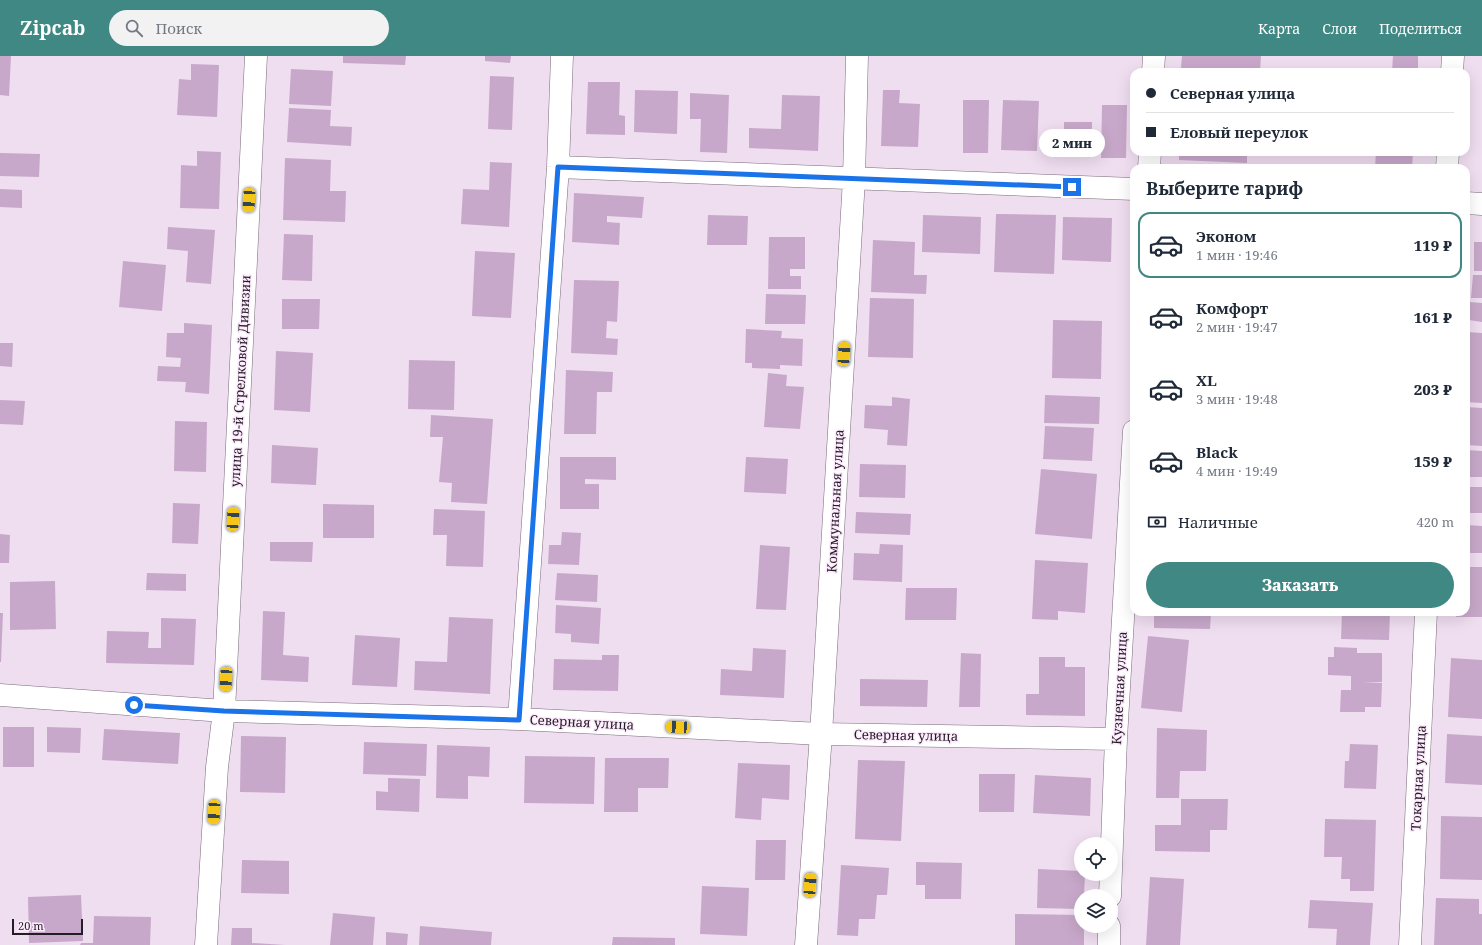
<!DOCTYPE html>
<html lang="ru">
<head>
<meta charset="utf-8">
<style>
	body { margin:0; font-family:"Noto Serif",serif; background:#f2f2f3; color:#1f2937; height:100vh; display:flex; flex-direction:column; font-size:15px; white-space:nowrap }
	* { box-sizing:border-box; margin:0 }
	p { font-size:13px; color:#747a83 }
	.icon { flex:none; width:22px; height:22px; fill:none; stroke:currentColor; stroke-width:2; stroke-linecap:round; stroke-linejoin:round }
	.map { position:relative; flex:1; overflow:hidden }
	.drawer { position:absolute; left:1130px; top:108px; width:340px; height:452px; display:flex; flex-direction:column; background:#fff; border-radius:12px; box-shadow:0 4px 16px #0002 }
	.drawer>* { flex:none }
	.guide { position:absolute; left:1130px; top:12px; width:340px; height:88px; border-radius:12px; box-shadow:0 4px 16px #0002; display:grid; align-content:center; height:88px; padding:0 16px; background:#fff }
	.fabs { position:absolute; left:1074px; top:781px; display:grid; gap:8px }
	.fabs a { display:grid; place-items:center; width:44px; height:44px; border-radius:50%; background:#fff; box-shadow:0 4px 16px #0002; font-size:20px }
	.scale { position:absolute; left:12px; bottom:10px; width:71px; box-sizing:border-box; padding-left:4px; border:2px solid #231d24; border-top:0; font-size:11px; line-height:14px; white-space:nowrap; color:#231d24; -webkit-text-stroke:3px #fdebfd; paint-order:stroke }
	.end { position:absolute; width:18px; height:18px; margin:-9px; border:5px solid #1a73e8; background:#fff; box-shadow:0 0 0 2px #fff }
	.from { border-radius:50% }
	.bubble { position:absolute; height:28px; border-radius:14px; background:#fff; box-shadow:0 4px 16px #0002; font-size:13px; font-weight:800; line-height:28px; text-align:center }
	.car { position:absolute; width:12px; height:24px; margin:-12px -6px; border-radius:5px; box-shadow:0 0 3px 1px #0007; background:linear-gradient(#f5c518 24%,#345 0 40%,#f5c518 0 76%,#345 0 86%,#f5c518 0) }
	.guide b { display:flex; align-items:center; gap:14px; height:38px; font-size:15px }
	.guide b+b { border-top:1px solid #e0e1e3 }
	.guide i { width:10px; height:10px; background:#1f2937 }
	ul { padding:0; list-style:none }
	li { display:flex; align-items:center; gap:12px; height:66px; margin:0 8px 6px; padding:0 8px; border:2px solid transparent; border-radius:12px }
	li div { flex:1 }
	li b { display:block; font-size:15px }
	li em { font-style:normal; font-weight:800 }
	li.on { border-color:#408884 }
	li>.icon { width:36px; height:36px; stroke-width:1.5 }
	h2 { padding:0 16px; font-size:18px; line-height:48px }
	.pay { display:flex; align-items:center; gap:10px; height:44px; padding:0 16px; font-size:15px }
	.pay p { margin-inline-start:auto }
	.primary-button { display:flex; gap:8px; margin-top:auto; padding:8px 16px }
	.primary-button a { flex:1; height:46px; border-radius:24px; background:#408884; color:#fff; font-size:16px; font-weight:800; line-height:46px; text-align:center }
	header { display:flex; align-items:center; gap:24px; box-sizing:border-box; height:56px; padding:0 20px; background:#408884; color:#fff }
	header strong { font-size:19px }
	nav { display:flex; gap:22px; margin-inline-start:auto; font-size:14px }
	.search { width:280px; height:36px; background:#f2f2f3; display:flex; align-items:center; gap:10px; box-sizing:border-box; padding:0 14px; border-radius:22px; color:#747a83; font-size:15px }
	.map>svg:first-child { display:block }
</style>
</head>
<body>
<header>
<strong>Zipcab</strong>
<div class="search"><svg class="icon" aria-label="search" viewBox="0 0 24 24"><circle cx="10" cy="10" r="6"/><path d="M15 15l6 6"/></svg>Поиск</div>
<nav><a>Карта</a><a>Слои</a><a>Поделиться</a></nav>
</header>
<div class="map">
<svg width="1482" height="889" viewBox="0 0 1482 889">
	<rect width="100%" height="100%" fill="#efddf0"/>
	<path fill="#c8a8ca" d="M0 0H11L9 40 0 39Z
		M343 0H406L405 9 343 7Z
		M485 0H511L510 7 485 5Z
		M1182 0H1261L1260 15 1181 12Z
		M1393 0H1418V16H1392Z
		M191 8 219 9 217 61 177 59 179 23 191 24Z
		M291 13 333 15 331 50 289 48Z
		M490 20 514 21 512 74 488 73Z
		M588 26H620L619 59 625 60V79L586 78Z
		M635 34 678 35 677 78 634 76Z
		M883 34H900L899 47 920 48 918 91 881 90Z
		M690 37 729 39 727 97 700 96 701 63H690Z
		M782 39 820 40 818 95 749 92V72L781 73Z
		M963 44H989L988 97H963Z
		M1003 44 1039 45 1037 95 1001 94Z
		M1102 49H1127L1126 102H1101Z
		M289 52 331 54 330 70 352 71 351 90 287 86Z
		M1064 66H1092V100H1064Z
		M197 95 221 96 219 153 180 152 181 109 197 110Z
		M1179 96H1247V107L1179 104Z
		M1376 96H1413L1412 112H1375Z
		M0 97 40 98 39 121 0 120Z
		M285 102 331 104 330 135H346L345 166 283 164Z
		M490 106 512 107 509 171 461 168 463 133 489 134Z
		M0 133 22 134V152L0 151Z
		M574 137 644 141 642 162 607 160V166L620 167 619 189 572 186Z
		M996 158 1056 159 1054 218 994 216Z
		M708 159 748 160 747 189H707Z
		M923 159 981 161 980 198 922 196Z
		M1063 161 1112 162 1111 206 1062 204Z
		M168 171 215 174 211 228 186 226 188 195 167 193Z
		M284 178 313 179 312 225 282 224Z
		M769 181H805V213H790V220H801V233H768Z
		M873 184 915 186 914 219H927L926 238 871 236Z
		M1474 186H1482V215H1474Z
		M475 195 515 197 511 262 472 260Z
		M123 205 166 209 162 255 119 251Z
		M1473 219H1482V242H1471Z
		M574 224 619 225 617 266 607 265 606 282 618 283 617 299 571 297Z
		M766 238 806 239 805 268H765Z
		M870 242 914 243 913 302 868 301Z
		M282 243H320L319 273H282Z
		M1470 246 1482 247V266L1469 264Z
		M1053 264 1102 265 1101 323 1052 322Z
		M184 267 212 269 209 338 185 336 186 326 157 325 158 310 180 311 181 302 166 301 167 277H184Z
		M746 273 782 275 781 282 803 283 802 310 780 309V313L752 312V307H745Z
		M1467 276 1482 277V347L1466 346Z
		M0 287H13L12 311 0 310Z
		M276 295 313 297 310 356 274 354Z
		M409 304 455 305 454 354 408 353Z
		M566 314 613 316 612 336H597L596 378H564Z
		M768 317 787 319 786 330 804 331 800 373 764 371Z
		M1045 339 1100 341 1099 368 1044 367Z
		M892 341 910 343 907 390 887 389 888 374 864 372 865 349 892 350Z
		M0 344 25 345 23 369 0 368Z
		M1466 351 1482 352V390L1466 389Z
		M431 359 493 363 487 448 451 446 452 427 439 426 443 381H430Z
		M175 365 207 366 206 416 174 415Z
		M1045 370 1094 372 1092 405 1043 403Z
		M272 389 318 392 316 429 271 427Z
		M1466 394 1482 395V421H1466Z
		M560 401H616V424L585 423V428H599V453H560Z
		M746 401 788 403 786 438 744 436Z
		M860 408 906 409 905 442 859 441Z
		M1041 413 1097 418 1092 483 1035 478Z
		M1466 431H1482V457H1466Z
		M173 447 200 448 198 488 172 487Z
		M323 448 374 449V482H323Z
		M434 453 485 455 483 511 446 510 447 479H433Z
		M856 456 911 458 910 479 855 477Z
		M1466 469 1482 470V497H1466Z
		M562 476 581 477 579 509 548 508 549 489H561Z
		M0 478 10 479 9 507H0Z
		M270 486H313L312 506 270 505Z
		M880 488 903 489 902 526 853 524 854 497 879 498Z
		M760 489 790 491 786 554 756 553Z
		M1035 504 1088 507 1085 557 1058 555V564L1032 563Z
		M1466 511H1482V561H1456L1455 556H1466Z
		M147 517 186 518V535L146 534Z
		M557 517 598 519 597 546 555 544Z
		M55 525 56 573 10 574V526Z
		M906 532H957L956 564H905Z
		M556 549 601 552 599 588 571 586V578L555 577Z
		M263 555 285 556 283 599 309 601 308 626 261 624Z
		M1154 556H1211L1210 573 1154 572Z
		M1342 556H1390L1389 584 1341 583Z
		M0 557H3L1 606H0Z
		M449 561 493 563 490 638 414 634 415 605 447 606Z
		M161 562 196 563 194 609 106 607 107 575 149 576 148 592H161Z
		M355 579 400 582 397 631 352 629Z
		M1148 580 1189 584 1182 656 1141 652Z
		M1334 591 1357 592V597H1382V626H1363L1382 627 1381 651H1365V656H1340L1341 634H1351V620L1328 619V601H1334Z
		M753 592 786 594 784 642 720 639 721 613 752 615Z
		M961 597 981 598 980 651H959Z
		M602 599H619L618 635 553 634 554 603 602 604Z
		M1039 601H1065V611H1085V660L1026 659V638H1039Z
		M1451 602 1482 604V663L1448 661Z
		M860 623 928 624 927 651 860 650Z
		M3 671H34V711H3Z
		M47 671 81 672 80 697 47 696Z
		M1157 672 1207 674 1206 715H1180L1179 742H1156Z
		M104 673 180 677 178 708 102 704Z
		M1447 678 1482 680V729L1445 727Z
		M241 680 286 681 285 737 240 736Z
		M364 686 427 688 426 720 363 718Z
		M1350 688 1378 689 1376 733 1344 732 1345 705H1349Z
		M437 689 490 691 489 721 468 720V743L436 742Z
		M525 700 595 701 594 748 524 747Z
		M605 702H669L668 732H638V756H604Z
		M858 704 905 705 901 785 855 783Z
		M738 707 790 709 789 744 762 742 761 764 735 762Z
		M979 718H1015L1014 756H979Z
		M1035 719 1091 722 1090 760 1033 757Z
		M388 722 420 723 419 756 376 754V735L388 736Z
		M1181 743H1228L1227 774H1210V796L1155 795V769H1181Z
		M1441 760 1482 761V824L1440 823Z
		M1325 763 1376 764 1374 835H1350V823H1341L1342 801H1324Z
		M756 784H786L785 824H755Z
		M242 804 289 805V838L241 837Z
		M916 806 962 807 961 843H925V829H916Z
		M841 809 889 812 887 839H877L875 863H859L858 880 837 879Z
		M1038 813 1081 815V818H1085L1084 840H1081V853L1037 852Z
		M1150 821 1184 823 1180 889H1146Z
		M702 830 749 832 747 880 700 878Z
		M81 839 83 885 29 887 28 841Z
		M1436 842 1479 843V858H1482V889H1434Z
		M1310 844 1373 847 1370 889H1336L1337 873 1308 872Z
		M333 857 375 861 373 889H330Z
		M1015 858 1081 859V870H1084V889H1015Z
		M94 860 151 861 150 889H80L81 887H93Z
		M420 870 492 876 491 889H419Z
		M232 872H252V887L285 889H231Z
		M386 876 408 878 407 889H386Z
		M613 881 675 882V889H612Z"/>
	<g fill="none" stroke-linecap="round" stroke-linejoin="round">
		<g stroke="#7a6b7b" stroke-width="23">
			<path id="minor" d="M1153 16 1154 0
				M1452 16 1453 0
				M558 111 1134 133
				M1149 112 1150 96
				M1447 112 1448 96
				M1466 147 1482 148
				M0 639 224 655 519 663 821 678 1116 683
				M519 663 558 111 562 0
				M1110 840 1116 683 1134 375
				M206 889 217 711 224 655 256 0
				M806 889 821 678 854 123 857 0
				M1109 889V870
				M1410 889 1426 556"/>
		</g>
		<use href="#minor" stroke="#fff" stroke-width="22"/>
	</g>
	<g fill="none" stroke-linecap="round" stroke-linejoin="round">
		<path stroke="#1a73e8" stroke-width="5" d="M134 649 224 655 519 664 558 111 1072 131"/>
	</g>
	<g text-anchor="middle" stroke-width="3" stroke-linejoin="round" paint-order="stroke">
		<g font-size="13" fill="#231d24" stroke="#fdebfd">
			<text transform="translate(240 325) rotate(-87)" y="5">улица 19-й Стрелковой Дивизии</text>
			<text transform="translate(835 445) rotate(-87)" y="5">Коммунальная улица</text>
			<text transform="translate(1119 632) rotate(-87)" y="5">Кузнечная улица</text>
			<text transform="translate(582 666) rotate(3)" y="5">Северная улица</text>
			<text transform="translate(906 679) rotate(1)" y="5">Северная улица</text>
			<text transform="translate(1418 722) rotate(-87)" y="5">Токарная улица</text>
		</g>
	</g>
</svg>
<div class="fabs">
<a><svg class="icon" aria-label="locate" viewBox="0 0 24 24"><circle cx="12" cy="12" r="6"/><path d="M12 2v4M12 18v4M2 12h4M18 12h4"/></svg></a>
<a><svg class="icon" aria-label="layers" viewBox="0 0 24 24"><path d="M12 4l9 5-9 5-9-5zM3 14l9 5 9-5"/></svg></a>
</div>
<div class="scale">20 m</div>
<i class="end from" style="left:134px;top:649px"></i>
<i class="end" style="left:1072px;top:131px"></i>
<div class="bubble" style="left:1039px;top:73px;width:66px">2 мин</div>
<i class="car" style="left:249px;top:144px;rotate:183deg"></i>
<i class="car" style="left:844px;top:298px;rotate:3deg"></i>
<i class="car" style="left:233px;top:463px;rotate:3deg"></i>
<i class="car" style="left:226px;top:623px;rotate:183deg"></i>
<i class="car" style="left:678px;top:671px;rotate:273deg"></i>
<i class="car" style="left:214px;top:756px;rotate:183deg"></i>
<i class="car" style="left:810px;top:829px;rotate:4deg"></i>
<div class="guide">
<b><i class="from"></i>Северная улица</b>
<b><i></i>Еловый переулок</b>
</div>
<section class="drawer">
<h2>Выберите тариф</h2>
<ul>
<li class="on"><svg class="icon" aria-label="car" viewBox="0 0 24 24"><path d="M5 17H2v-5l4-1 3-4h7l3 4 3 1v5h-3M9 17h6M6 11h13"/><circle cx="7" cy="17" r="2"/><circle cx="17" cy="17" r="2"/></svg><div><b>Эконом</b><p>1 мин · 19:46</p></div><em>119 ₽</em></li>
<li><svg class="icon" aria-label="car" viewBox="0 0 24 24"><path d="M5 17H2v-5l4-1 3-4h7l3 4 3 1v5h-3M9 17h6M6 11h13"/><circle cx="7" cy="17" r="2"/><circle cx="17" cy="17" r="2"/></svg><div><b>Комфорт</b><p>2 мин · 19:47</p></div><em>161 ₽</em></li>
<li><svg class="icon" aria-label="car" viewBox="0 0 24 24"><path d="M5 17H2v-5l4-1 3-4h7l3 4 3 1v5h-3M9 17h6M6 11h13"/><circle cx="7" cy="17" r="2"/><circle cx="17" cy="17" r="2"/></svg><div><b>XL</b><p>3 мин · 19:48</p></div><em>203 ₽</em></li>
<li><svg class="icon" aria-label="car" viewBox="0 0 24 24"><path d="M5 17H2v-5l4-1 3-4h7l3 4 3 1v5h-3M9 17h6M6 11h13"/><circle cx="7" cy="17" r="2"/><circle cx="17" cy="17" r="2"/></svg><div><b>Black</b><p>4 мин · 19:49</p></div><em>159 ₽</em></li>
</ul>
<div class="pay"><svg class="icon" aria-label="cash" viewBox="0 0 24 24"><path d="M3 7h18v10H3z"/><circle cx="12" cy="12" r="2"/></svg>Наличные<p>420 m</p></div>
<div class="primary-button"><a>Заказать</a></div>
</section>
</div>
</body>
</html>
